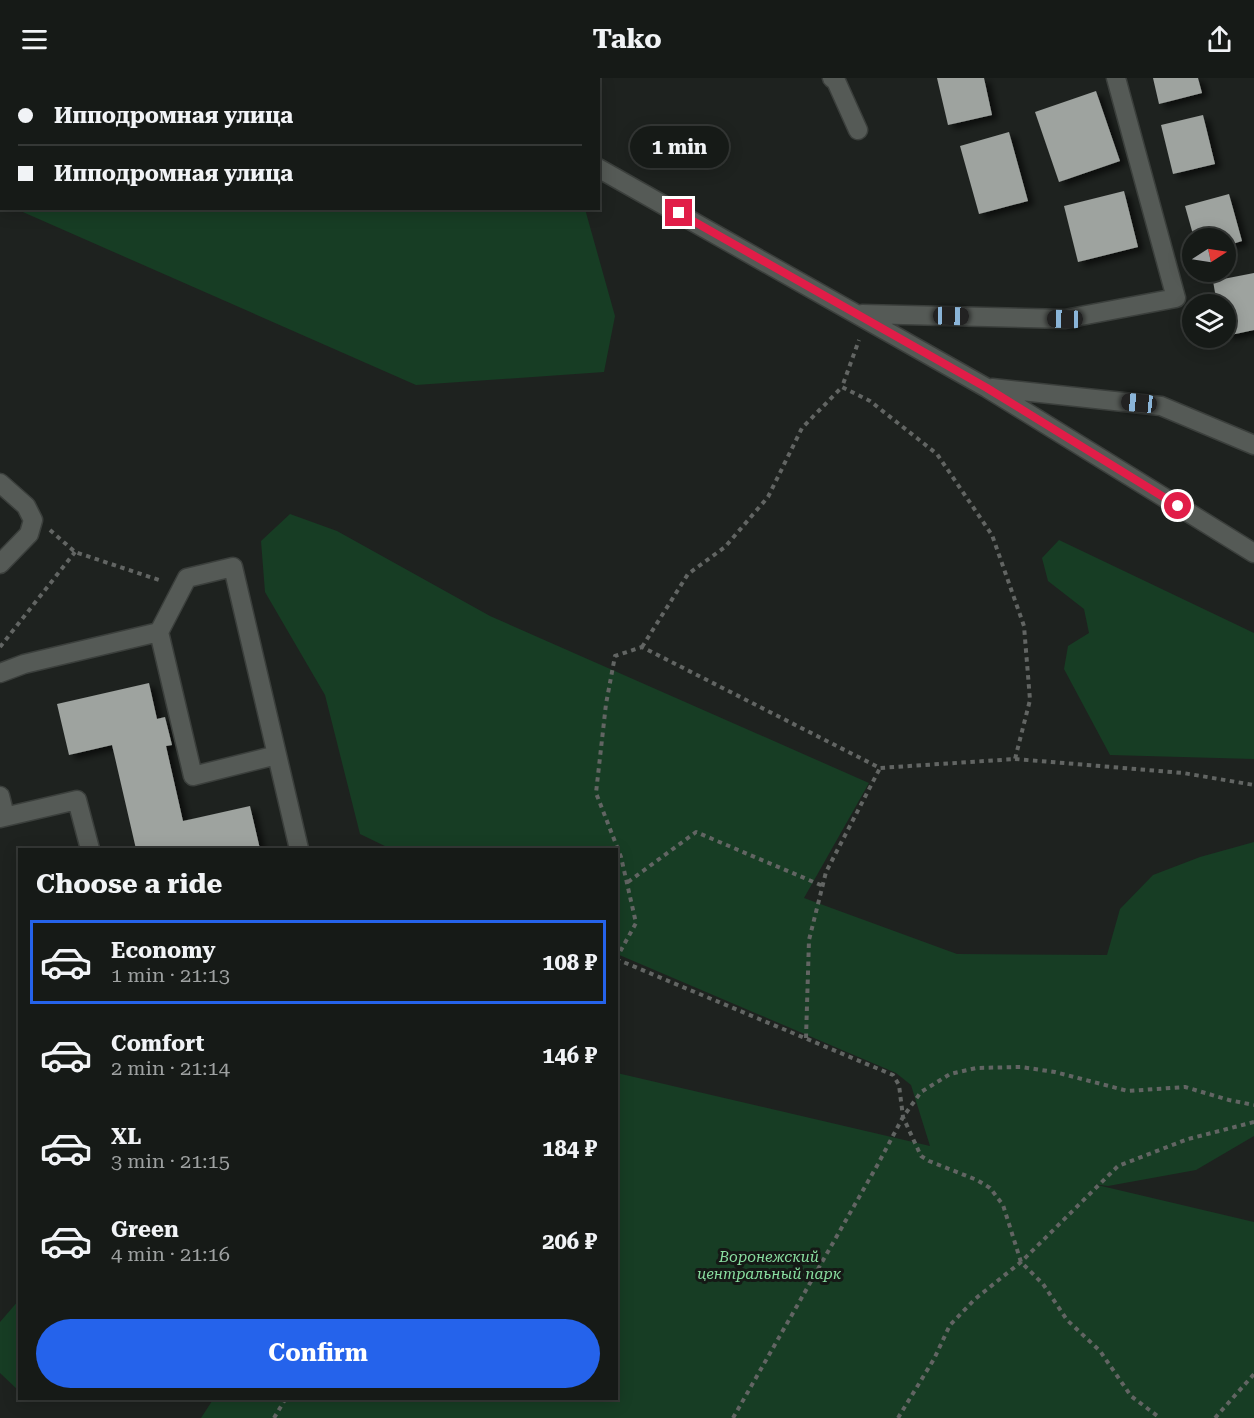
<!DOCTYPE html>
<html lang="en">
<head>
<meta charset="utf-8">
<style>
	body { margin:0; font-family:"Roboto Serif",serif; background:#232724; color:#f1f3f6; height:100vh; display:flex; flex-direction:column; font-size:22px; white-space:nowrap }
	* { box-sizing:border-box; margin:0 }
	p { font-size:20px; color:#9ea1a1 }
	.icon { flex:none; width:33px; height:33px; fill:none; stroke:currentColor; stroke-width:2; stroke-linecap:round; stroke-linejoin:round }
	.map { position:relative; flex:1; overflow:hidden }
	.drawer { position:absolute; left:18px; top:770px; width:600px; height:552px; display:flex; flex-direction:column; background:#161a17; border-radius:0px; box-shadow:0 3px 15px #0003,0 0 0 2px #353836 }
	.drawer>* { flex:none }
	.banner { position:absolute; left:0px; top:0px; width:600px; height:132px; box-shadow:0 3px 15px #0003,0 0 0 2px #353836; display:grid; align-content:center; height:132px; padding:0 18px; background:#161a17 }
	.needle { width:39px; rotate:78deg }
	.buttons { position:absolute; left:1182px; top:150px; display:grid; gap:12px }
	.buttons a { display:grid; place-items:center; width:54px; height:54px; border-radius:50%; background:#161a17; box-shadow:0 3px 15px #0003,0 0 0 2px #353836; font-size:30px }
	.end { position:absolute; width:27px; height:27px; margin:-14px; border:8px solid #e11d48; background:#fff; box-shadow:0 0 0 3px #fff }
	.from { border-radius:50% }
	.bubble { position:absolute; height:42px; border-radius:21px; background:#161a17; box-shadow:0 3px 15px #0003,0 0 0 2px #353836; font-size:20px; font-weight:700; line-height:42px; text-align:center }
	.car { position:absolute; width:18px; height:36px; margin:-18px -9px; border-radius:8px; box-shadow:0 0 4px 2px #0007; background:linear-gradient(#222 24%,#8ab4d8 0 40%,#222 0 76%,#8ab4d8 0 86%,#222 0) }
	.banner b { display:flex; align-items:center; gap:21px; height:57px; font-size:22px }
	.banner b+b { border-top:2px solid #353836 }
	.banner i { width:15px; height:15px; background:#f1f3f6 }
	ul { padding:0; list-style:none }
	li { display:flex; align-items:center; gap:18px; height:84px; margin:0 12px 9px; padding:0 6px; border:3px solid transparent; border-radius:0px }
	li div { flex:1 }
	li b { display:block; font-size:22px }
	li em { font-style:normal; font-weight:700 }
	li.selected { border-color:#2563eb }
	li>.icon { width:54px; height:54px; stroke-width:1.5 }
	h2 { padding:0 18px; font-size:27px; line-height:72px }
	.button { display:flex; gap:12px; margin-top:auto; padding:12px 18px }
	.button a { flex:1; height:69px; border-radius:36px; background:#2563eb; color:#fff; font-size:24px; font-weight:700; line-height:69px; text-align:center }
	header { display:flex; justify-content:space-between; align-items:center; height:78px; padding:0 18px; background:#161a17; font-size:27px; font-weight:700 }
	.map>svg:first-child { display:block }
</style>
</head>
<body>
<header><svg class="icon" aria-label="menu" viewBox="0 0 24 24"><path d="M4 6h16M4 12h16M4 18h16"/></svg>Tako<svg class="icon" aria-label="share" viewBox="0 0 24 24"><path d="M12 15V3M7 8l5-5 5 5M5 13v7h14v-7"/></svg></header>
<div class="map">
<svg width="1254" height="1340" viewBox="0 0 1254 1340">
	<defs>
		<filter id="shadow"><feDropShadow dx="6" dy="4" stdDeviation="3" flood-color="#0009"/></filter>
	</defs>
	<rect width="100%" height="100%" fill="#1e221f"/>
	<path fill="#173d24" d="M0 0H309L313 1 2 2 1 124Z
		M16 131H585L615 238 604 294 416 307Z
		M290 436 337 453 490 538 869 705 804 820 957 876 1107 877 1120 831 1153 797 1200 779 1254 764V1058L1196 1092 1108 1108 1093 1106 1254 1144V1340H201L214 1320H616L617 995 930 1068 911 1007 896 995 617 876 616 771H391L360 756 325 617 265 514 261 463Z
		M1059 462 1254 555V681L1110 677 1064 591 1068 568 1089 555 1084 531 1048 503 1042 480Z
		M19 1222V1313L0 1295V1244Z"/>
	<path fill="#9ea39f" filter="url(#shadow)" d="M937 0H984L992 37 948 47Z
		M1153 0H1198L1202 15 1159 26Z
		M1096 13 1120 83 1059 104 1035 34Z
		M1203 37 1215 86 1173 96 1161 47Z
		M1009 54 1028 123 979 136 960 68Z
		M1124 113 1138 169 1078 184 1064 128Z
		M1229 116 1242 163 1226 168V160H1194L1185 128Z
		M1254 195V252L1226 258V226H1217L1213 203Z
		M149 605 157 641 165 639 172 667 166 668 183 743 250 728 260 771H136L112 667 69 677 57 626Z"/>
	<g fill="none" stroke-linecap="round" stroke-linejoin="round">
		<g stroke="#3b3f3c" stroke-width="21">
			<path id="minor" d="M378 0 381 2
				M832 0 836 3 858 52
				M598 90 987 310 1254 475
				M862 236 1065 241 1176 220 1116 0
				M992 310 1161 328 1254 367
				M0 405 26 428 33 442 29 456 0 486
				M0 595 24 586 159 554
				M277 677 193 698 159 554 187 500 233 489 299 771
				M0 718 5 738
				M0 740 77 722 90 771"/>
		</g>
		<path stroke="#626563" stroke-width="4" stroke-dasharray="4.5 4.5" stroke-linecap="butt" d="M50 452 75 474 162 503
			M0 569 75 474
			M642 569 688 496 725 469 768 419 802 350 842 309
			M1015 681 1183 695 1254 707
			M628 804 696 754 823 808
			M616 881 636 845 621 779 596 715 606 626 615 578 642 569 880 690 1015 681 1030 622 1024 548 992 457 937 376 870 323 842 309 859 262
			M616 881 893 997 899 1007 903 1039 921 1078 929 1083 977 1102 990 1110 1003 1127 1021 1184 1043 1206 1067 1242 1100 1273 1131 1318 1160 1340
			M806 960 809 862 826 794 880 690
			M274 1340 286 1320
			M733 1340 878 1086 903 1039 921 1014 950 996 976 990 1021 989 1055 994 1128 1013 1185 1009 1229 1022 1254 1027
			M898 1340 934 1281 950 1247 975 1221 1021 1184 1118 1088 1188 1061 1254 1044
			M1215 1340 1254 1296"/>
		<use href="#minor" stroke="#555a56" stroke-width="18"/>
	</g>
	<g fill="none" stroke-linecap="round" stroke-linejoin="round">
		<path stroke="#e11d48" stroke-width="8" d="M679 135 987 310 1178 428"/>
	</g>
	<g text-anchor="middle" stroke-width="6" stroke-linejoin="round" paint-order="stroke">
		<g font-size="15" font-style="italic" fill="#89dea0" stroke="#151916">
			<text x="769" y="1184">Воронежский<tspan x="769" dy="17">центральный парк</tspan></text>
		</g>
	</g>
</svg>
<div class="buttons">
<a><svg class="needle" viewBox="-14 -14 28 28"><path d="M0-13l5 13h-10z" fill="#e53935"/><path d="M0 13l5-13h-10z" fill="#9ea1a1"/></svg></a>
<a><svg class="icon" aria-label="layers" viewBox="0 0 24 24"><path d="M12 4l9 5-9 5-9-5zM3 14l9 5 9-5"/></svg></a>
</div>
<i class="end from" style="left:1178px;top:428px"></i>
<i class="end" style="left:679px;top:135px"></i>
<div class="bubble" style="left:630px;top:48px;width:99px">1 min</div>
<i class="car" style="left:951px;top:238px;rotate:91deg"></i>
<i class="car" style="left:1065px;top:241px;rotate:271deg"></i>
<i class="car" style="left:1139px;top:325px;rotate:276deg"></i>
<div class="banner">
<b><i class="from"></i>Ипподромная улица</b>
<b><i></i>Ипподромная улица</b>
</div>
<section class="drawer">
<h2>Choose a ride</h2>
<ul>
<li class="selected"><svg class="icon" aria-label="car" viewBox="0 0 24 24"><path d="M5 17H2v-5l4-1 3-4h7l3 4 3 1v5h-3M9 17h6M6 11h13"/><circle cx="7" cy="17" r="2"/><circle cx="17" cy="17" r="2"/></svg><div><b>Economy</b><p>1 min · 21:13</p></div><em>108 ₽</em></li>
<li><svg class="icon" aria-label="car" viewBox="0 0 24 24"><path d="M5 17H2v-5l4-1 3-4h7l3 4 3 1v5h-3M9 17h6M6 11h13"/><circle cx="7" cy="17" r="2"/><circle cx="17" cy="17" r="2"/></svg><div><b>Comfort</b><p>2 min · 21:14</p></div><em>146 ₽</em></li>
<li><svg class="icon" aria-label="car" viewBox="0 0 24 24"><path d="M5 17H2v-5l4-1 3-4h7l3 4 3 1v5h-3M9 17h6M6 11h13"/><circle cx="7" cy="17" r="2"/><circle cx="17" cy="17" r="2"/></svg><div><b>XL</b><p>3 min · 21:15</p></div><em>184 ₽</em></li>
<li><svg class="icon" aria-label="car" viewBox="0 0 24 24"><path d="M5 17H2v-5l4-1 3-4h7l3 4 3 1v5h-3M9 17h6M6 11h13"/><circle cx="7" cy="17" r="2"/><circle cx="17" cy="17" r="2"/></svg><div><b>Green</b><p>4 min · 21:16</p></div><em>206 ₽</em></li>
</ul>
<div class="button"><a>Confirm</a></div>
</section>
</div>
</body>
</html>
